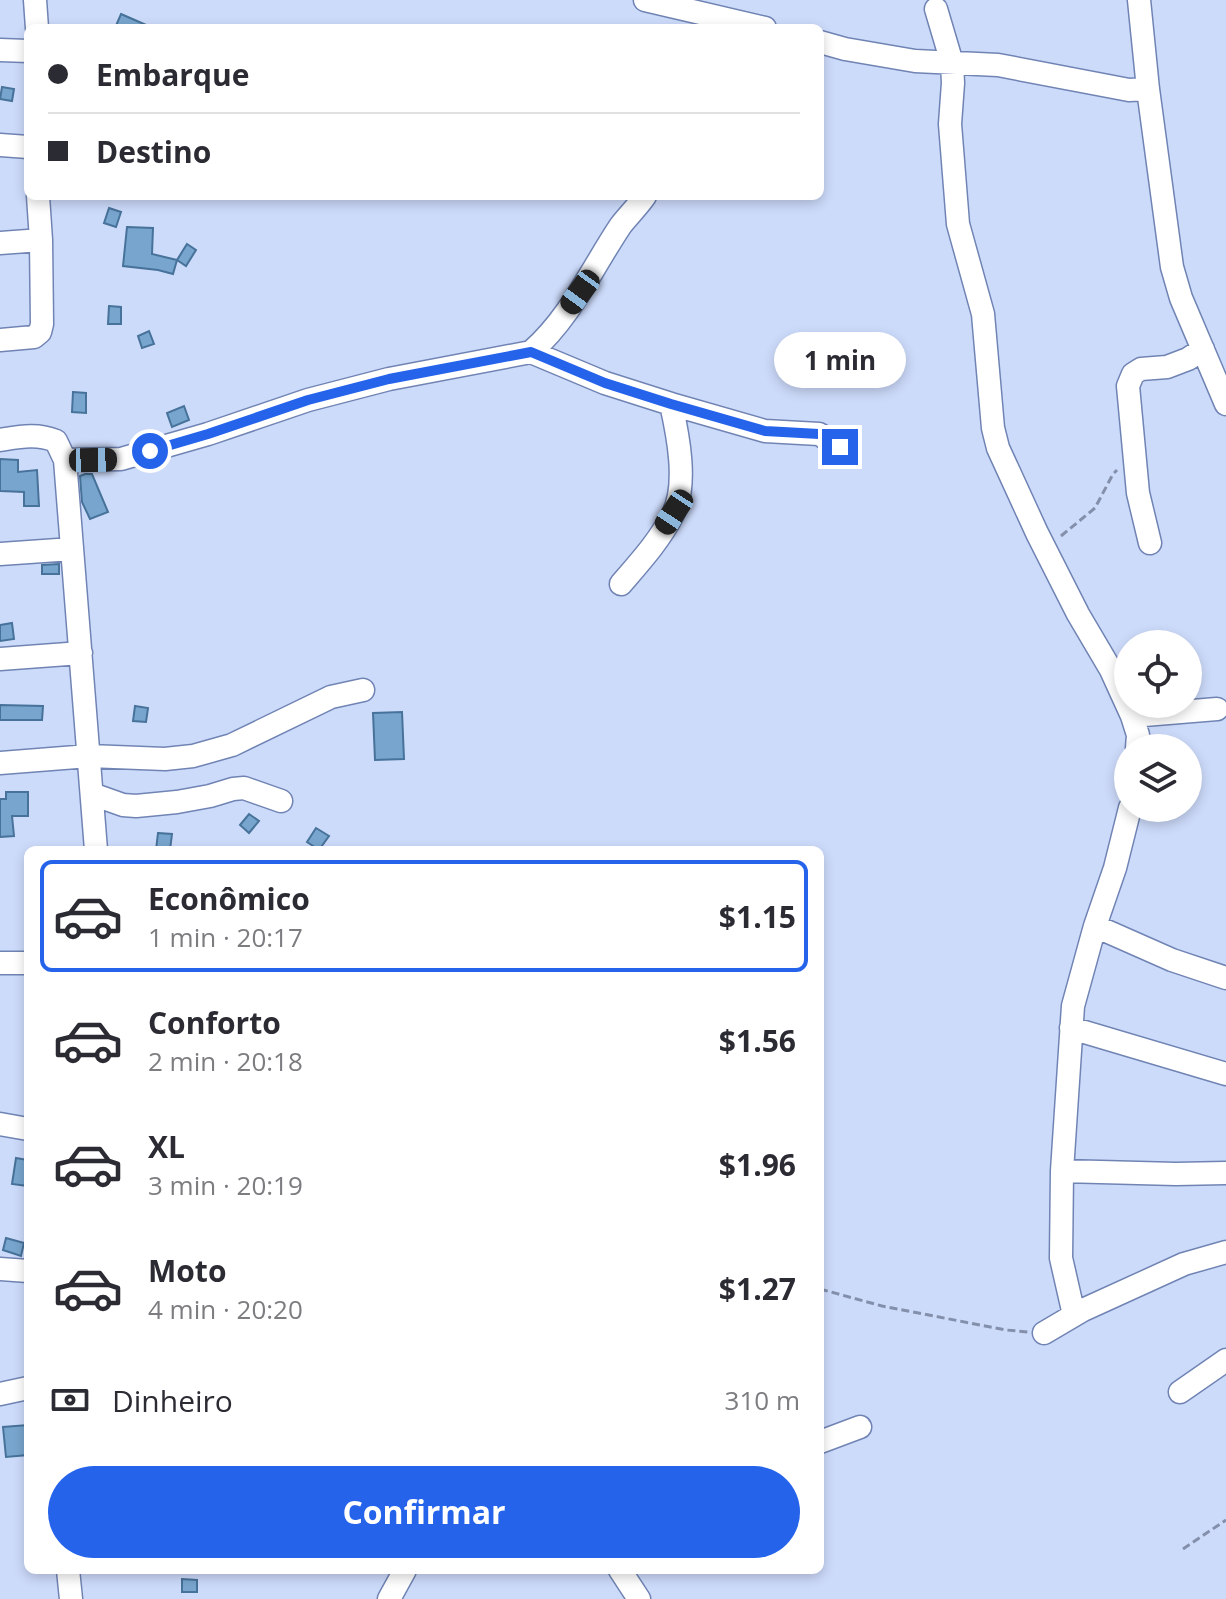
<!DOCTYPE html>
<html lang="pt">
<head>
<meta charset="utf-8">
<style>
	body { margin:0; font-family:"Open Sans",sans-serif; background:#f7f7f7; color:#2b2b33; height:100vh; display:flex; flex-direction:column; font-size:30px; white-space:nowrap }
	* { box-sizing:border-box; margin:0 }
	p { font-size:26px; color:#7c7c81 }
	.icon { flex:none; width:44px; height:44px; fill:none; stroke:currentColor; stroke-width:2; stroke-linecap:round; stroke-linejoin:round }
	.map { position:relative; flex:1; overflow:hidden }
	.details { position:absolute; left:24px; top:846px; width:800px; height:728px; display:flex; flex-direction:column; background:#fff; border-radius:12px; box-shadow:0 4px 12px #0003 }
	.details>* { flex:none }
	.hud { position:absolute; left:24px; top:24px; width:800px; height:176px; border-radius:12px; box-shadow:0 4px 12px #0003; display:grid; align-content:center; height:176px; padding:0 24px; background:#fff }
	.fabs { position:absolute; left:1114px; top:630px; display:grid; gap:16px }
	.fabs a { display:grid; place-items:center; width:88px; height:88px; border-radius:50%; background:#fff; box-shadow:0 4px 12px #0003; font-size:40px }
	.end { position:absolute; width:36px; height:36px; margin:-18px; border:10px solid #2563eb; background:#fff; box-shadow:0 0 0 4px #fff }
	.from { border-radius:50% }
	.bubble { position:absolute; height:56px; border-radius:28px; background:#fff; box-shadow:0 4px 12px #0003; font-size:26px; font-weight:700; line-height:56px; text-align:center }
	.car { position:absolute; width:24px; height:48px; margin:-24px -12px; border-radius:10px; box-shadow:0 0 6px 2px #0007; background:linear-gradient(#222 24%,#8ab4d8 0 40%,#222 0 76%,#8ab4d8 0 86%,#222 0) }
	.hud b { display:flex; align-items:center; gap:28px; height:76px; font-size:30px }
	.hud b+b { border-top:2px solid #e1e1e2 }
	.hud i { width:20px; height:20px; background:#2b2b33 }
	ul { padding:14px 0 0; list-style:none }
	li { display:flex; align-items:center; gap:24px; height:112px; margin:0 16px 12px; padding:0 8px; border:4px solid transparent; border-radius:12px }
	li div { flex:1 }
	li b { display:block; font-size:30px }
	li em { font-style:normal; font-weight:700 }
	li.on { border-color:#2563eb }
	li>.icon { width:72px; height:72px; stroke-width:1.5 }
	.pay { display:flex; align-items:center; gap:20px; height:88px; padding:0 24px; font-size:30px }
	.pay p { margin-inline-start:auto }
	.button { display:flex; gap:16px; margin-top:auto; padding:16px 24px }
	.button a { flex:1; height:92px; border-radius:48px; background:#2563eb; color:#fff; font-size:32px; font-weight:700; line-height:92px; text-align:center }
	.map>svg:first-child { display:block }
</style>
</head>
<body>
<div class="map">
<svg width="1226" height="1599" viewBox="0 0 1226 1599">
	<rect width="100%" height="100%" fill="#cddbfb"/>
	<path fill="#78a5ce" stroke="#477299" stroke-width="2" d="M121 14 153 28H115Z
		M2 87 14 89 12 101 0 99Z
		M109 208 121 212 116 227 104 223Z
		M127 227 153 228 152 254 177 260 173 274 158 270 123 266Z
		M187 244 196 250 186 266 177 260Z
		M109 306 121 307V324H108Z
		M149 331 154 344 142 348 138 336Z
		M73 392 86 393V413L72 412Z
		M184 406 189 420 172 427 167 413Z
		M0 459 18 460V472L37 470 39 506H24V492L0 491Z
		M85 474H92L108 512 90 519 82 502 80 476Z
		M59 564V574H42V565Z
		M12 623 14 639 0 641V625Z
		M0 705 43 706 42 720H0Z
		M135 706 148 708 146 722 133 721Z
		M402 712 404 759 375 760 373 713Z
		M6 792H28V816H12L14 836 0 837V799H6Z
		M249 814 259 821 249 833 240 825Z
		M316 828 329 836 319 850 307 842Z
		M158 833 172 834 170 850H156Z
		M16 1158 28 1160V1186L12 1184Z
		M6 1238 24 1243 21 1256 3 1250Z
		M28 1425V1455L6 1457 3 1427Z
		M182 1579 197 1580V1592H182Z"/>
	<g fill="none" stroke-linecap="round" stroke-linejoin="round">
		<g stroke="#7084b4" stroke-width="25">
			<path id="minor" d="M35 0 37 28
				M645 0 765 28
				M1139 0 1148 89 1172 267 1181 298 1226 404
				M936 9 952 63 953 83 950 124 958 224 983 314 993 428 998 448 1037 533 1078 614 1111 670 1132 716 1138 735 1137 748
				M820 42 845 49 915 61 998 65 1129 90 1148 89
				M0 50 28 51
				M0 145 28 147
				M0 243 41 240
				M0 340 34 337 40 332 42 324 41 240 38 196
				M531 352 605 383 671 404 765 431 819 434 840 447
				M0 440C19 437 37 433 56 441L65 460 96 850
				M65 460 121 459 208 434 308 400 389 379 531 352C571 317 592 268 621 225 629 215 638 206 645 196
				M1150 543 1138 493 1128 386 1133 374 1141 369 1167 367 1188 359 1203 349
				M0 554 72 549
				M621 584C640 562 660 540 673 514 688 485 678 435 671 404
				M0 659 81 653
				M1132 716 1217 709
				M0 763 89 756 165 759 193 756 232 745 331 697 363 690
				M92 794 123 805 136 806 177 802 210 796 233 789 244 788 281 801
				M1095 926 1172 960 1226 978
				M0 963H28
				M1071 1028 1226 1074
				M0 1124 28 1129
				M1062 1171 1176 1174 1226 1173
				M0 1269 28 1271
				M1074 1315 1061 1258 1062 1171 1073 1006 1095 926 1115 868 1130 808
				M1044 1333 1083 1310 1184 1264 1226 1252
				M1180 1392 1226 1360
				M0 1394 28 1388
				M820 1442 860 1427
				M68 1570 71 1599
				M620 1570 639 1599
				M389 1599 405 1570"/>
		</g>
		<path stroke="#8490ab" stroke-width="3" stroke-dasharray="8 4" stroke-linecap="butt" d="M1061 536 1095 508 1113 474 1117 470
			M820 1289 882 1306 1006 1330 1028 1332
			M1183 1549 1226 1520"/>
		<use href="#minor" stroke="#fff" stroke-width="22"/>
	</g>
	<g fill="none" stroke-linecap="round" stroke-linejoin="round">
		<path stroke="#2563eb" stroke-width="10" d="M150 451 208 434 308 400 389 379 531 352 605 383 671 404 765 431 819 434 840 447"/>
	</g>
</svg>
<div class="fabs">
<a><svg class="icon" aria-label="locate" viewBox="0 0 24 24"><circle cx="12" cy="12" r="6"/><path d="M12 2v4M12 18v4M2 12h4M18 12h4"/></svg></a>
<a><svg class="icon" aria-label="layers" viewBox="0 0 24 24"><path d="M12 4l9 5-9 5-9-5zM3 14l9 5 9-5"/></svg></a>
</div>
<i class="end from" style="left:150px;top:451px"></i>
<i class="end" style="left:840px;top:447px"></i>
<div class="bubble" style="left:774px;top:332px;width:132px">1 min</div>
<i class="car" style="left:580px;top:292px;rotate:216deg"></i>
<i class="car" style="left:93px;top:460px;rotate:89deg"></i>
<i class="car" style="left:674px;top:512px;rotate:213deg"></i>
<div class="hud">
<b><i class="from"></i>Embarque</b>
<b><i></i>Destino</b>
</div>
<section class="details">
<ul>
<li class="on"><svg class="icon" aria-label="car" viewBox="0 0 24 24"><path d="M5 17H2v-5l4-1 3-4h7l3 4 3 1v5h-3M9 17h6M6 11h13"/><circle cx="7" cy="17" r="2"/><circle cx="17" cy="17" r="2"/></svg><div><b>Econômico</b><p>1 min · 20:17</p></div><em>$1.15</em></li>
<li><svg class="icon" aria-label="car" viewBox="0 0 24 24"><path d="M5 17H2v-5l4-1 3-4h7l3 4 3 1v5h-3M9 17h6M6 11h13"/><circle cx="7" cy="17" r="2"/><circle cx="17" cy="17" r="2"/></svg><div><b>Conforto</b><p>2 min · 20:18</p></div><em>$1.56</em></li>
<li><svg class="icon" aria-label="car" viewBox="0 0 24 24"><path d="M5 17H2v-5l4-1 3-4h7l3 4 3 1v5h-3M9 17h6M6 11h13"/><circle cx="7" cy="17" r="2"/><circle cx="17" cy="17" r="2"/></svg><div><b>XL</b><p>3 min · 20:19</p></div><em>$1.96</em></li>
<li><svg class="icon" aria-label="car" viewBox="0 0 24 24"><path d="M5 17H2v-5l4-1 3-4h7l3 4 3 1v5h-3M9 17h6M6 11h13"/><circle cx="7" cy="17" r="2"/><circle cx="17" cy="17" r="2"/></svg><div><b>Moto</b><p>4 min · 20:20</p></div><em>$1.27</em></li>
</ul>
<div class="pay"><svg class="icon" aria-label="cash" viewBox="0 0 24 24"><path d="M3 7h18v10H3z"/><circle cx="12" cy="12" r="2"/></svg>Dinheiro<p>310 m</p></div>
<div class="button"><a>Confirmar</a></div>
</section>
</div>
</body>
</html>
